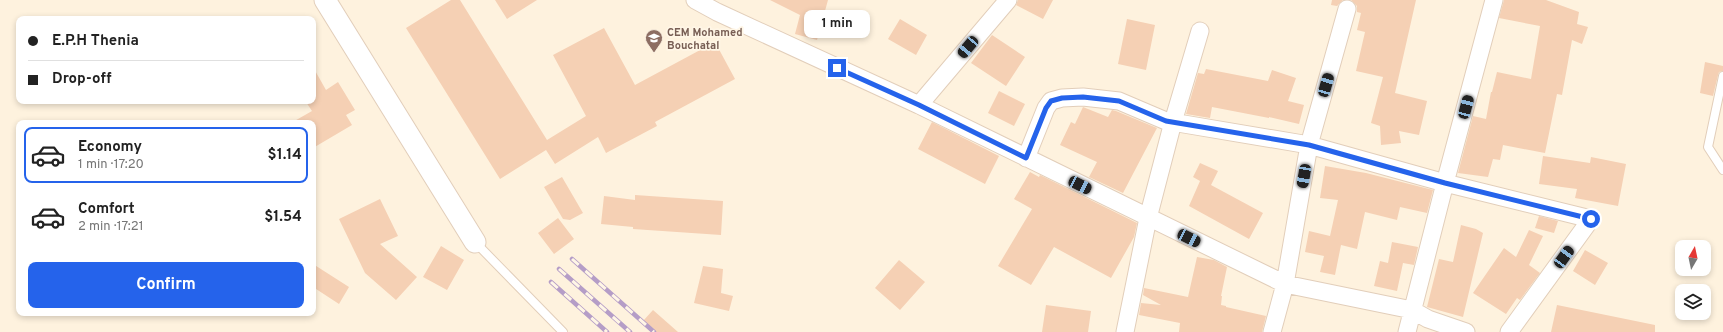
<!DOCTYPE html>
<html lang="en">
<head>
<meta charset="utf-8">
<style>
	body { margin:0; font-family:Overpass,sans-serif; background:#f6f6f6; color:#222; height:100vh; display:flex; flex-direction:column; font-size:15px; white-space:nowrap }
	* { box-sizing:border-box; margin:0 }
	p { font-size:13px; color:#767676 }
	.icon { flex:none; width:22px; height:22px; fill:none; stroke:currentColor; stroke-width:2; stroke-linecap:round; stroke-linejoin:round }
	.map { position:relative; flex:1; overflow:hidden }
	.panel { position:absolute; left:16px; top:120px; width:300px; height:196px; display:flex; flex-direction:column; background:#fff; border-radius:8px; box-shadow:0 2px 6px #0003 }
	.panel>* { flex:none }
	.hud { position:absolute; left:16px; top:16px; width:300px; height:88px; border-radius:8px; box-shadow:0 2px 6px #0003; display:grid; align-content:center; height:88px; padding:0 12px; background:#fff }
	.needle { width:26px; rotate:9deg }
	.controls { position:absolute; left:1675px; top:240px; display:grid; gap:8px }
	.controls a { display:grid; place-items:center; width:36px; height:36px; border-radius:8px; background:#fff; box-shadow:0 2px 6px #0003; font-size:20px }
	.end { position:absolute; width:18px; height:18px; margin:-9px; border:5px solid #2563eb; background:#fff; box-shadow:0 0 0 2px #fff }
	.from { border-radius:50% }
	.bubble { position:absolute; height:28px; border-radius:8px; background:#fff; box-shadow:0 2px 6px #0003; font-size:13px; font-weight:700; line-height:28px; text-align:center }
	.car { position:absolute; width:12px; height:24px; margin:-12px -6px; border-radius:5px; box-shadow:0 0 3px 1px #0007; background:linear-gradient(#222 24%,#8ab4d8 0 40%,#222 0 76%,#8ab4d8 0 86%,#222 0) }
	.hud b { display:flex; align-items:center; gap:14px; height:38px; font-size:15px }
	.hud b+b { border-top:1px solid #e0e0e0 }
	.hud i { width:10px; height:10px; background:#222 }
	ul { padding:7px 0 0; list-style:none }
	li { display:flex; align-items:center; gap:12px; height:56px; margin:0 8px 6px; padding:0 4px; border:2px solid transparent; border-radius:8px }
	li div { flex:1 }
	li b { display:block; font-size:15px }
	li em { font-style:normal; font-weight:700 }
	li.current { border-color:#2563eb }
	li>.icon { width:36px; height:36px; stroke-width:1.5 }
	.primary-button { display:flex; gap:8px; margin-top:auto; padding:8px 12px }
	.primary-button a { flex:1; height:46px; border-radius:8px; background:#2563eb; color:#fff; font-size:16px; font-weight:700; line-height:46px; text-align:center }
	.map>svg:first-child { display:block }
</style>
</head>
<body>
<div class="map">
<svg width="1723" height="332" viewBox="0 0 1723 332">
	<rect width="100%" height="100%" fill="#fef2de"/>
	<path fill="#f5d0b4" d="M451 0H460L547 140 586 116 553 55 604 28 635 85 715 42 735 79 655 122 657 126 606 153 598 137 555 164 546 150 500 179 406 28Z
		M495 0H537L507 19Z
		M770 0H828L817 40 795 34 800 15Z
		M1018 0H1053L1043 19 1016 5Z
		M1332 0H1343L1337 6 1331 5Z
		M1351 0H1416L1395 93 1427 101 1419 135 1399 131 1401 143 1381 145 1380 126 1371 123 1383 77 1356 71 1365 32 1357 30 1361 13 1357 12V6Z
		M1504 0H1546L1579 12 1577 24 1588 27 1582 44 1572 40 1562 95 1557 94 1545 153 1503 145 1500 160 1493 159 1488 177 1458 173 1473 116 1486 119 1491 92H1492L1497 72 1531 79 1540 26 1499 18Z
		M900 19 927 35 916 55 888 39Z
		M1127 19 1155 25 1146 70 1118 64Z
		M992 35 1025 57 1006 86 971 63Z
		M1705 62 1723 66V71L1719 72 1718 75 1713 96 1700 93Z
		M313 67 326 90 338 82 355 110 346 115 352 125 313 148V123H291L312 111 306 102 313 101Z
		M1206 69 1268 81 1272 70 1296 78 1288 101 1304 105 1299 124 1269 117V118L1212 107 1210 118 1186 114 1198 73 1204 74Z
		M999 91 1025 104 1014 126 988 113Z
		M1083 107 1108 117 1112 110 1116 111 1157 128 1123 193 1089 177 1097 162 1060 145 1071 122 1075 124Z
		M932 122 999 156 985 184 918 149Z
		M1543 156 1590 163 1591 157 1626 164 1618 206 1575 198 1577 189 1539 184Z
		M1200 163 1218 171 1211 185 1263 213 1249 239 1189 206 1200 181 1193 177Z
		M1325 166 1366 173 1433 190 1427 213 1400 207 1397 220 1365 212 1357 249 1341 245 1335 275 1320 272 1324 256 1305 252 1309 231 1330 236 1338 200 1320 198Z
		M1030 172 1039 177 1040 175 1137 223 1134 237 1111 278 1054 247 1031 285 998 266 1032 209 1014 199Z
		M562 177 583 213 570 220 563 219 544 187Z
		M635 195 723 201 721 235 633 229V227L601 224 604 196 635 200Z
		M380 199 398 236 380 244 417 277 396 300 365 273 339 219Z
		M1539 216 1558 221 1554 233 1535 228Z
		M558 218 574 239 554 254 538 233Z
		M1461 225 1476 229 1483 233 1463 317 1427 307 1439 259 1453 262Z
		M1529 230 1543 236 1529 265 1540 273 1520 300 1517 298 1506 314 1473 293 1504 248 1516 257Z
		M1392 242 1418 247 1414 265 1403 263 1397 291 1374 286 1380 261 1388 263Z
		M441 246 464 260 447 290 423 277Z
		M1585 250 1608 263 1595 285 1573 271Z
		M1197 257 1214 260 1227 267 1221 296H1222L1221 305 1226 306V307L1266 316 1262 332H1179L1180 323 1139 315 1141 303 1161 305 1143 295 1144 288 1188 297Z
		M899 260 925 282 900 310 875 288Z
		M313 264 349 287 339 304 313 287Z
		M703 266 723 269 721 293 733 296 729 311 694 303Z
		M1046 305 1091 311 1088 332H1042Z
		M1557 305 1655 325V332H1551Z
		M653 310 678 332H656L643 321Z"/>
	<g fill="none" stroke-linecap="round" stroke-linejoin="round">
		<g stroke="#e2ceba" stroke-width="10">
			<path id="service" d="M1723 76 1708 147 1723 170
				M475 242 563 332"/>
		</g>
		<g stroke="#e2ceba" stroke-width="19">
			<path id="minor" d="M695 0 717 12 919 105 1285 284 1412 310 1428 319 1466 332
				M919 105 1008 0
				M1026 158 1046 108 1051 101 1062 98 1083 97 1119 101 1166 121 1309 145 1445 183 1591 219 1509 332
				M1125 332 1148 218 1173 122 1200 31
				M1272 332 1285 284 1309 145 1347 9
				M1407 332 1445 183 1494 0"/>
		</g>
		<g stroke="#e2ceba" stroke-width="23">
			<path id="tertiary" d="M325 0 475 242"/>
		</g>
		<use href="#service" stroke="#fff" stroke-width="8"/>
		<use href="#minor" stroke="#fff" stroke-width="17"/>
		<use href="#tertiary" stroke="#fff" stroke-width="21"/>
		<g stroke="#b59dc7" stroke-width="4.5">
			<path id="rail" d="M572 259 654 332
				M559 269 630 332
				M551 282 607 332"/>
		</g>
		<use href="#rail" stroke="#fff6e6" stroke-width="3" stroke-dasharray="9" stroke-linecap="butt"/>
	</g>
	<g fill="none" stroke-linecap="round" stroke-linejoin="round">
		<path stroke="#2563eb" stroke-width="5" d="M837 68 919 105 1026 158 1046 108 1051 101 1062 98 1083 97 1119 101 1166 121 1309 145 1445 183 1591 219"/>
	</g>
	<defs>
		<g id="school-pin" transform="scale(0.9)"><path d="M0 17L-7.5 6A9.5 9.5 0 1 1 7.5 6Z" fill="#8d6e63" stroke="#fff6e6"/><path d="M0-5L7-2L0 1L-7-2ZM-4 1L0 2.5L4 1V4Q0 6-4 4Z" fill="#fff"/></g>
	</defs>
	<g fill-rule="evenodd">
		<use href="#school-pin" x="654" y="38"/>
	</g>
	<g text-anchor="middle" stroke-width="3.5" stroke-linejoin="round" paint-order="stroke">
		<g font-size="11" font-weight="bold" fill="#785e54" stroke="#fff6e6" text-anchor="start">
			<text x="667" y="36">CEM Mohamed<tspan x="667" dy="13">Bouchatal</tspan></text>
		</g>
	</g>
</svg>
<div class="controls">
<a><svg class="needle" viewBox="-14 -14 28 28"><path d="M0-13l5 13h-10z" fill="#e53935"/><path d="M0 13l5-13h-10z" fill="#767676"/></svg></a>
<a><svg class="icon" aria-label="layers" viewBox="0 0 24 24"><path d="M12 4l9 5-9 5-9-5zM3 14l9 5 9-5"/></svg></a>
</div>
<i class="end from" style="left:1591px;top:219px"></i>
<i class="end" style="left:837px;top:68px"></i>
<div class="bubble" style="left:804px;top:10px;width:66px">1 min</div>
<i class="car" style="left:968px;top:47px;rotate:220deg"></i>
<i class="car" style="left:1326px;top:85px;rotate:16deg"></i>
<i class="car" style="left:1466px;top:107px;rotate:15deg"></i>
<i class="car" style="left:1304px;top:176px;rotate:190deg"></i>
<i class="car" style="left:1080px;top:185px;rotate:116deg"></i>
<i class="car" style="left:1189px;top:238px;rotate:116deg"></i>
<i class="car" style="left:1564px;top:257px;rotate:36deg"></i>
<div class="hud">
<b><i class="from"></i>E.P.H Thenia</b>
<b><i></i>Drop-off</b>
</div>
<section class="panel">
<ul>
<li class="current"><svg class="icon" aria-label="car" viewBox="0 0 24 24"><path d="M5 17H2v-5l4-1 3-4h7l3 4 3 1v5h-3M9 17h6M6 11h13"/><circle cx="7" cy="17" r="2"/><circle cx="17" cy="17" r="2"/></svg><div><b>Economy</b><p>1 min · 17:20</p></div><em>$1.14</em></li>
<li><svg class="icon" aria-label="car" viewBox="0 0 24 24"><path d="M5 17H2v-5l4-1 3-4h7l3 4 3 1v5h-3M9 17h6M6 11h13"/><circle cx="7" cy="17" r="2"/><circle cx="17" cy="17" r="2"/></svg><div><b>Comfort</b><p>2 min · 17:21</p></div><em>$1.54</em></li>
</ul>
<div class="primary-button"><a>Confirm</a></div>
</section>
</div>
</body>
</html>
